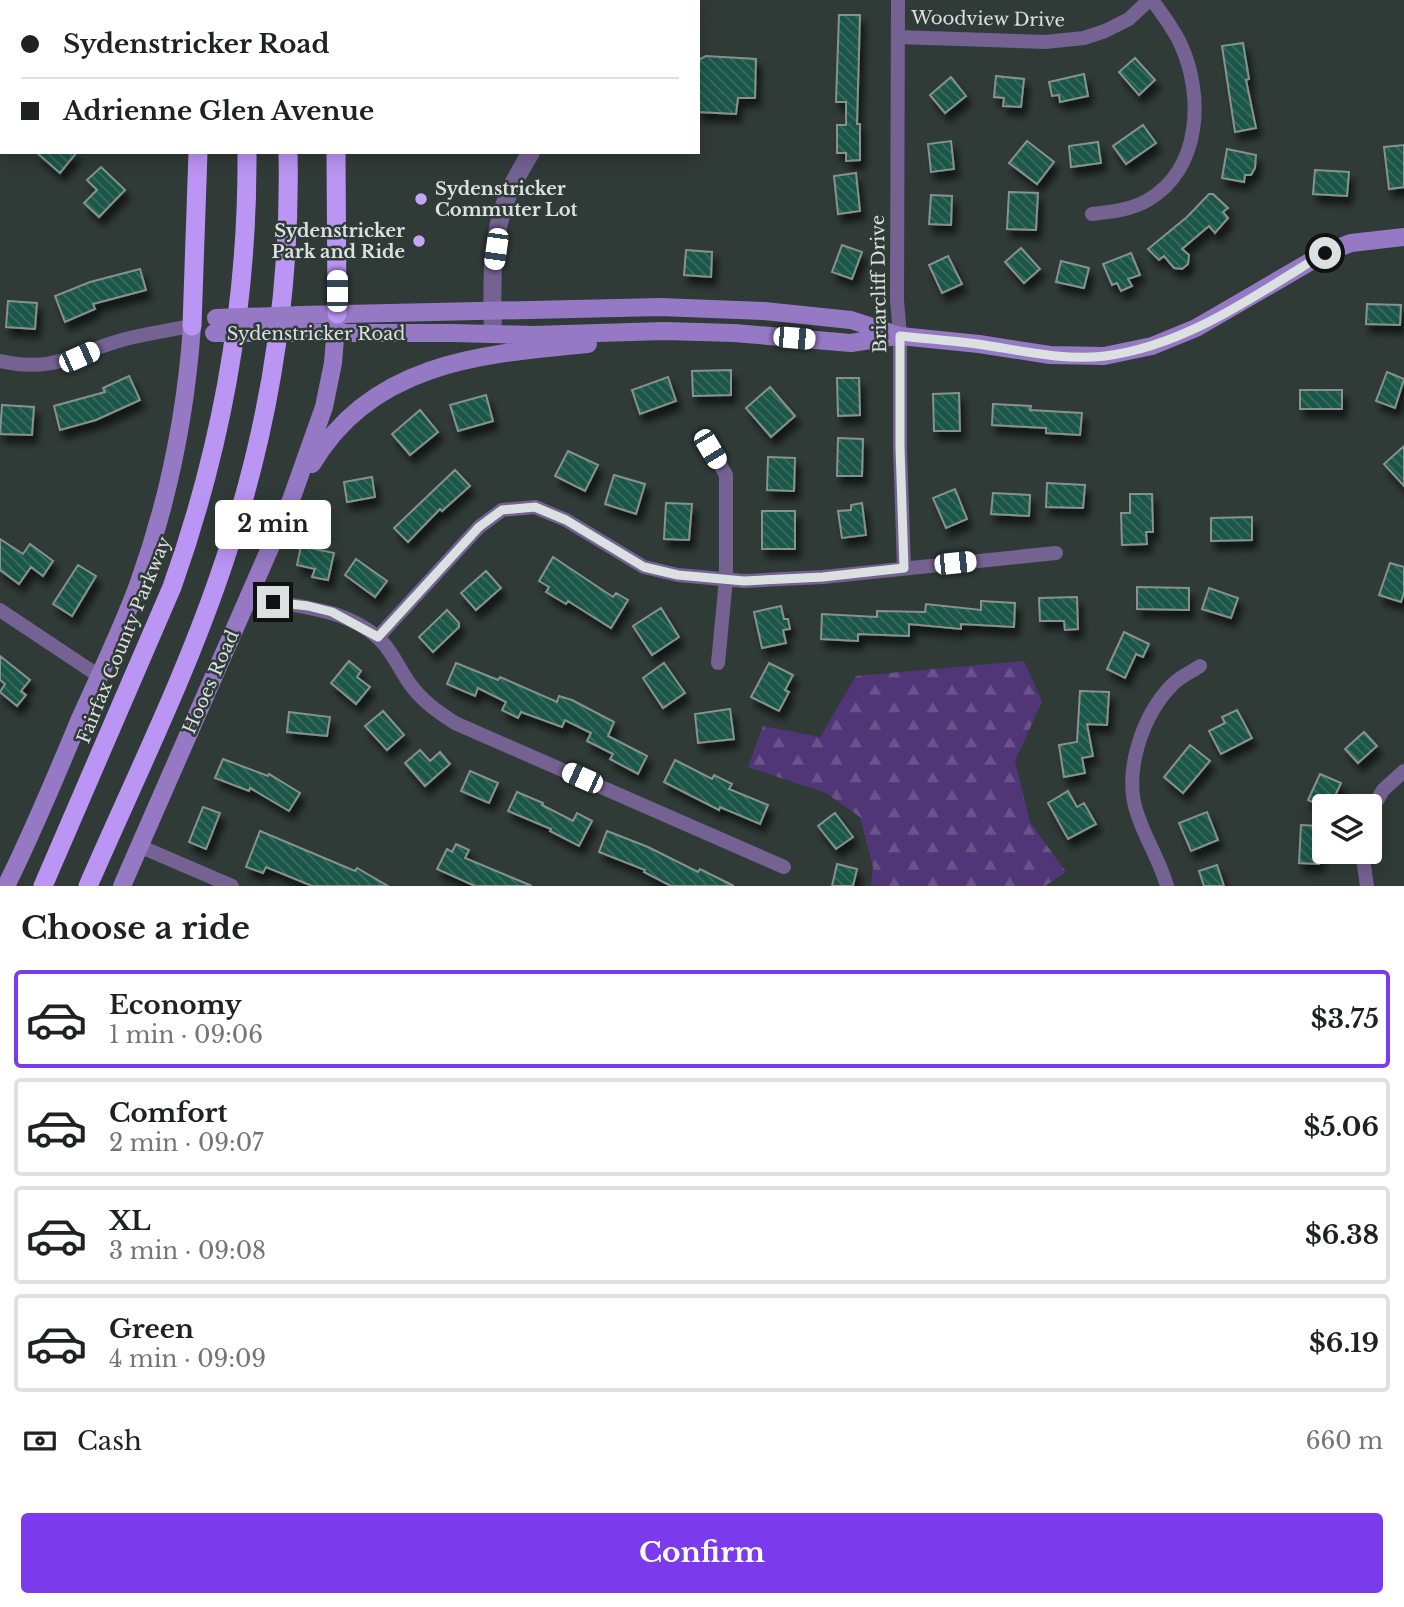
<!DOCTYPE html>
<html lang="en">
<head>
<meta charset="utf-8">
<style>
	body { margin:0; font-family:"Libre Baskerville",serif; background:#f2f2f2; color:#202124; height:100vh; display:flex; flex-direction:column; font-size:26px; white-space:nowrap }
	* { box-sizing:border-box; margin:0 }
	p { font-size:23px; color:#757577 }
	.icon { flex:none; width:38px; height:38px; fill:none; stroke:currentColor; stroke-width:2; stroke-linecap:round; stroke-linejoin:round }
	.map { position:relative; height:886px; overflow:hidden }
	.drawer { display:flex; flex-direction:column; background:#fff; flex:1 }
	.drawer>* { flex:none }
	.guide { position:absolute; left:0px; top:0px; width:700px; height:154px; box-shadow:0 4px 18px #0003; display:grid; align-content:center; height:154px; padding:0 21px; background:#fff }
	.buttons { position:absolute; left:1312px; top:794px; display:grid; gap:14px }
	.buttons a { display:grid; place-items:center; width:70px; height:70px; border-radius:7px; background:#fff; box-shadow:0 4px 18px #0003; font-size:35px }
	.end { position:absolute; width:32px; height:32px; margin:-16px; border:9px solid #dbe1e0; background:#111; box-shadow:0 0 0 4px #111 }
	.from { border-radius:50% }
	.bubble { position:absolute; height:49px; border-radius:7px; background:#fff; box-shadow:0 4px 18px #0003; font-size:23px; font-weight:700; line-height:49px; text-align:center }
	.car { position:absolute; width:21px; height:42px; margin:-21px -10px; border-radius:9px; box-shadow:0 0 5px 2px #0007; background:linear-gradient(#fff 24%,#345 0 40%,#fff 0 76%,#345 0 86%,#fff 0) }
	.guide b { display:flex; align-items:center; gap:24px; height:66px; font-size:26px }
	.guide b+b { border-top:2px solid #e0e0e0 }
	.guide i { width:18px; height:18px; background:#202124 }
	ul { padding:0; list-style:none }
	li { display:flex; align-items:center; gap:21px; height:98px; margin:0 14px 10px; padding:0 7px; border:4px solid #e0e0e0; border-radius:7px }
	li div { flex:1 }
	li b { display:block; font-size:26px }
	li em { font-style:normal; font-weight:700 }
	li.current { border-color:#7c3aed }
	li>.icon { width:63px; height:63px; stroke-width:1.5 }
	h2 { padding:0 21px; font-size:32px; line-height:84px }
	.pay { display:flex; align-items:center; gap:18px; height:77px; padding:0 21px; font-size:26px }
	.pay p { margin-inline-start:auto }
	.button { display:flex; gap:14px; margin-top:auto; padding:14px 21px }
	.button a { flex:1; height:80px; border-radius:7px; background:#7c3aed; color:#fff; font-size:28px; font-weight:700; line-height:80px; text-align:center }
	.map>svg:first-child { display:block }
</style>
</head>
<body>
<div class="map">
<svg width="1404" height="886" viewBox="0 0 1404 886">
	<defs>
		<pattern id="forest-firs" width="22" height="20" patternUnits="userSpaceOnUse" patternTransform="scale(1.75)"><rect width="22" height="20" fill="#513677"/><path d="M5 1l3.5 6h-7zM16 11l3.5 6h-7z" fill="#69538a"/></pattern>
		<pattern id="building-back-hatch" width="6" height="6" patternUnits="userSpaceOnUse" patternTransform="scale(1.75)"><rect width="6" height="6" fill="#1a5648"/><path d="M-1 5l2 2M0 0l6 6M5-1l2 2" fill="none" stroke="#3b6e62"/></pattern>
		<filter id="shadow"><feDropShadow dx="4.5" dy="8" stdDeviation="3.5" flood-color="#0009"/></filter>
	</defs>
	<rect width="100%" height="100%" fill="#303a37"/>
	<path fill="url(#forest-firs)" d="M1024 661 1042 702 1015 761 1030 822 1066 872 1045 886H871L873 867 860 817 826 793 748 767 763 726 820 737 856 676Z"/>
	<path fill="url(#building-back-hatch)" stroke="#87928e" stroke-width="2" filter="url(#shadow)" d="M839 15H860L857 124H860V160L846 161V153H837V125H846V102H836Z
		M1243 43 1249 79 1246 80 1256 128 1235 132 1222 46Z
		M706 56 756 59 755 98H738L736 114 698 112V60Z
		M1135 58 1155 80 1139 95 1119 72Z
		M1084 74 1088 96 1060 102 1059 95 1052 96 1049 82Z
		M996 76 1024 79 1021 107 1003 106 1004 98 994 97Z
		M951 77 966 96 945 113 930 95Z
		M1143 125 1156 143 1126 164 1113 146Z
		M951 141 954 169 931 172 928 144Z
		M1027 141 1054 162 1037 184 1009 163Z
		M1098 142 1101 163 1071 167 1069 146Z
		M1404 145V187L1389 189 1384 147Z
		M1227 149 1256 155 1255 168 1251 175H1245L1244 182 1222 178Z
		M36 152H77L60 173Z
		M101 167 125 190 99 217 84 203 97 190 87 180Z
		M1315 170 1349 172 1347 196 1313 194Z
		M856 173 860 211 838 214 834 176Z
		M1009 192 1038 193 1036 230 1007 229Z
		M1209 194H1213L1228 208 1223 212 1228 218 1215 233 1209 226 1182 249 1189 255 1188 264 1182 269 1174 268 1164 256 1159 260 1148 249 1187 217Z
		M931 195 952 196 951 225 929 224Z
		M842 245 862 252 852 279 832 272Z
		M1021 248 1040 269 1024 283 1005 262Z
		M686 250 712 252 711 277 684 275Z
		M1131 253 1140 275 1128 279 1132 286 1121 291 1117 283 1112 285 1103 264Z
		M948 256 962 284 942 293 929 265Z
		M1061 261 1089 268 1084 288 1056 282Z
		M140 269 146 290 93 304 95 309 65 322 55 296 90 282Z
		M8 301 37 303 35 329 6 327Z
		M1367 304 1401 305 1400 325 1366 324Z
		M731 370V395L693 396 692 371Z
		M1387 372 1404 379 1395 408 1376 401Z
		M129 376 140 400 96 420 60 430 54 406 105 392 103 388Z
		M668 377 676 401 640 414 632 390Z
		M837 378H859L860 415 838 416Z
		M770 387 795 416 771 437 746 408Z
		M1300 390H1342V409H1300Z
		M959 393 960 431H934L933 394Z
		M486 395 493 421 458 431 450 405Z
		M993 404 1031 406 1030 410 1082 413 1080 435 1046 433V428L992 425Z
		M2 405 34 407 32 435 0 434Z
		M420 410 438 432 410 455 392 434Z
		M838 438 863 439 862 476H837Z
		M1404 446V486L1384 464Z
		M568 451 598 465 585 491 555 476Z
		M768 457 795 458 794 491 767 490Z
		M455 470 470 486 442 511 440 509 408 542 394 528Z
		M614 475 645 484 636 514 605 504Z
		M372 477 375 497 347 502 344 482Z
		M1047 483 1085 485 1083 508 1046 507Z
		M955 489 967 519 946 528 933 498Z
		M993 493 1030 495 1029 516 991 514Z
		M1130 494H1152L1153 532H1146L1147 544 1122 545 1121 513H1130Z
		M666 503 692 504 689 540 664 539Z
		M862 503 866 535 842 538 838 511 851 510V505Z
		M762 511H795V549H762Z
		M1252 517V540L1211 541V518Z
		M0 539 23 554 30 544 53 561 43 576 31 567 19 584 0 570Z
		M301 546 334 553 328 580 312 577 315 569 297 565Z
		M553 557 613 597 616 593 628 600 611 628 568 601 566 604 546 592 549 587 539 581Z
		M356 559 387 581 375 597 345 575Z
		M1390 563 1404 567V593L1401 602 1379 595Z
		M78 565 96 576 72 616 53 604Z
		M486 571 501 588 476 610 461 593Z
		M1137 587 1189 588V610L1137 609Z
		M1209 588 1238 598 1231 618 1202 609Z
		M1077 597 1078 629 1065 630 1064 621H1040L1039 598Z
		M981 601 1015 603 1014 627 961 624V629L909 624V636L858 634V641L821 639 822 614 877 617V611L925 612 926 604 981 610Z
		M781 606 784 619H788L790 629 783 630 786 643 762 648 754 612Z
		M661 608 679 637 652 655 633 626Z
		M447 610 459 623V627L433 652 419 637Z
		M1124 632 1149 644 1143 657 1136 654 1125 678 1107 669Z
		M0 656 30 680 21 691 26 695 17 706 0 692 5 684 0 680Z
		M349 661 361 671 357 677 370 687 356 704 331 683Z
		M456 663 498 680 500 677 557 702 559 696 572 700 614 722 608 736 647 756 638 774 610 759 613 754 587 741 591 733 565 720 562 727 521 712 518 718 502 710 506 702 478 688 475 696 447 684Z
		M664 663 685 693 663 708 643 678Z
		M769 663 793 675 785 690 789 692 779 711 751 697Z
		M1080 691 1109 692 1107 725 1087 724 1093 756 1082 758 1085 773 1064 777 1059 745 1077 742Z
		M730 709 734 739 698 743 695 714Z
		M1237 710 1252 738 1221 754 1209 731 1225 723 1222 717Z
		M383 711 404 735 387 750 365 726Z
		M289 712 330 717 327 736 287 732Z
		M1364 732 1377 746 1358 763 1345 749Z
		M1190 745 1210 761 1183 793 1164 777Z
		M420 750 430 761 440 752 450 764 425 786 405 763Z
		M223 759 268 776 269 774 300 793 289 811 250 788 249 791 215 778Z
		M675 760 712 779 714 775 732 784 729 789 768 805 760 824 720 807 719 810 664 782Z
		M470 771 498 783 489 803 461 791Z
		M1320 774 1341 783 1330 807H1324L1308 800Z
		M1068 791 1077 807 1084 803 1096 824 1068 839 1048 803Z
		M517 792 543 803 542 805 573 821 577 813 592 821 579 846 550 831 551 829 508 811Z
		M203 807 220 813 206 849 189 842Z
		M1207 812 1218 840 1191 851 1179 823Z
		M835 813 853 837 836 849 818 826Z
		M1301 825 1321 826 1319 864 1299 863Z
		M260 831 355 871 357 868 388 886H312L266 867 263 873 246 867Z
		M607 831 648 847 698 872 700 869 734 886H671L644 872 645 870 599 852Z
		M456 844 469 850 465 858 532 886H475L437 869 447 849 452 852Z
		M837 864 857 869 853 886H832Z
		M1217 865 1224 886H1204L1199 871Z"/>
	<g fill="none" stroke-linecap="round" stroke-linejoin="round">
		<path stroke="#746292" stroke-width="14" d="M898 0 897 300 900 336V447L904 568
			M0 21 2 24
			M898 37 1045 42 1084 38 1105 31 1129 19 1149 0
			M1092 214C1111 212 1131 210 1148 200 1201 169 1204 96 1181 45 1174 29 1163 15 1152 0
			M0 361C56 373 72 354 122 340 145 334 169 330 192 326
			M711 449 726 475V579L718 663
			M251 592C294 612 336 603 376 636 391 648 399 669 410 684 422 701 438 712 455 723L784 867
			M0 610 99 676
			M378 637 479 527 502 510 535 507 566 520 644 567 678 575 744 581 823 577 1056 553
			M1370 813 1383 790 1404 771
			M139 846 232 886
			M1362 852 1367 886
			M1167 886C1160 861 1146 840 1138 816 1122 774 1142 715 1173 684 1180 677 1191 672 1200 666"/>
		<path stroke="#746292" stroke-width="18" d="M615 2 616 0
			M493 334C492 290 490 242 506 200 512 183 522 168 531 152"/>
		<path stroke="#9679c4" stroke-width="18" d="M301 315 660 307 764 311 851 320 900 336 979 344 1050 355 1104 356 1152 346 1196 328 1325 253 1351 243 1404 237
			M299 333H454L533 335 664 331 734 333 851 343 896 336
			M312 464C372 362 482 354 588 344
			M6 886C33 832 56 776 79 721 99 676 121 631 138 585 168 502 186 413 192 326
			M122 886 291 500 324 407 333 363 337 314"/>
		<path stroke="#ba95f4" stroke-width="19" d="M237 0V2
			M280 0V2
			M323 0V2
			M199 2V0
			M336 152 337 314
			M192 326 198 152
			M43 886 172 587C222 447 248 302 247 152
			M88 886C135 778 188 671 225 559 269 429 291 290 288 152"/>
		<path stroke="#9679c4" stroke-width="18" d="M216 318 301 315
			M214 333H299"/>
	</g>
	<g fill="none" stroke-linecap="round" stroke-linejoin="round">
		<path stroke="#dbe1e0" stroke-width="9" d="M273 602 308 606 332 612 378 637 479 527 502 510 535 507 566 520 644 567 678 575 744 581 823 577 904 568 900 447V336C928 339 956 341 984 345 1023 351 1066 361 1105 356 1186 346 1257 294 1325 253"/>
	</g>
	<g fill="#c3a7f2" stroke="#303a37" stroke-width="2.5">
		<circle cx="421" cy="199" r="7"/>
		<circle cx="419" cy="241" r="7"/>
	</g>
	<g text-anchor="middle" stroke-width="5" stroke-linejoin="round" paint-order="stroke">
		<g font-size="18" fill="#dbe1e0" stroke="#303a37">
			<text transform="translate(988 19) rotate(1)" y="6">Woodview Drive</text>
			<text transform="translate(879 284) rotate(-91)" y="6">Briarcliff Drive</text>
			<text x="316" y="340">Sydenstricker Road</text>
			<text transform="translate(124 640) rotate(-68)" y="6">Fairfax County Parkway</text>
			<text transform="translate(211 682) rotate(-66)" y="6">Hooes Road</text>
		</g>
		<g font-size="18" font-weight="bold" fill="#dbe1e0" stroke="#303a37" text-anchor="start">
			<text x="435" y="195">Sydenstricker<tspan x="435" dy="21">Commuter Lot</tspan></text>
			<text x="405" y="237" text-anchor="end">Sydenstricker<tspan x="405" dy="21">Park and Ride</tspan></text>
		</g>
	</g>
</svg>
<div class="buttons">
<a><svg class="icon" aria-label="layers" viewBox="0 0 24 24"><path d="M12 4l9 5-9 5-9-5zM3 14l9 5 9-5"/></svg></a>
</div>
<i class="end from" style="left:1325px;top:253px"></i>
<i class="end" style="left:273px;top:602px"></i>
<div class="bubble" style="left:215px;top:500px;width:116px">2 min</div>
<i class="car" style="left:496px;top:249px;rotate:188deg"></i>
<i class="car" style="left:337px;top:291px;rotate:0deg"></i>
<i class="car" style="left:794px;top:338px;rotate:95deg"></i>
<i class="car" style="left:79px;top:357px;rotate:66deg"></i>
<i class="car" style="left:710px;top:449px;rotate:149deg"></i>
<i class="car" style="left:955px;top:563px;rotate:84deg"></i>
<i class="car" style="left:582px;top:778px;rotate:294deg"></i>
<div class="guide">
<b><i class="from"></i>Sydenstricker Road</b>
<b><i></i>Adrienne Glen Avenue</b>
</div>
</div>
<section class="drawer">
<h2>Choose a ride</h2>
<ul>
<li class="current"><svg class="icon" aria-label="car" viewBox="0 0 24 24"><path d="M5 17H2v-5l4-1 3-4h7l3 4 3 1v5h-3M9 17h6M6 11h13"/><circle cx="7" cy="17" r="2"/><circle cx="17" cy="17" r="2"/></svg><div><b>Economy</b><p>1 min · 09:06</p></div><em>$3.75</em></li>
<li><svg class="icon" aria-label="car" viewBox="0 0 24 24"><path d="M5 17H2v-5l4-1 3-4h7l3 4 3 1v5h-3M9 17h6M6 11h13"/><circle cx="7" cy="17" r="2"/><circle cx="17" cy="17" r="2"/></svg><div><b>Comfort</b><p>2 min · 09:07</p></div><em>$5.06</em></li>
<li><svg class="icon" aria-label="car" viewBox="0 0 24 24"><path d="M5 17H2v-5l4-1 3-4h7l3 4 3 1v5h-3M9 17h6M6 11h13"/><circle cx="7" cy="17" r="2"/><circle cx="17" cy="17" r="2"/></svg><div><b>XL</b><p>3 min · 09:08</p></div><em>$6.38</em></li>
<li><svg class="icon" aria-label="car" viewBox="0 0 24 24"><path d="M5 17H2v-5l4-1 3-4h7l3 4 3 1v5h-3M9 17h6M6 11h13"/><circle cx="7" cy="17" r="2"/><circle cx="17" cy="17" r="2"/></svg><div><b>Green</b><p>4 min · 09:09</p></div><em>$6.19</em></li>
</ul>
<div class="pay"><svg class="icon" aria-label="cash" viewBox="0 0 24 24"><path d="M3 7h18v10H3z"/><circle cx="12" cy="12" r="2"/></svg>Cash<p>660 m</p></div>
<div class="button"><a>Confirm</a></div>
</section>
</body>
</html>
